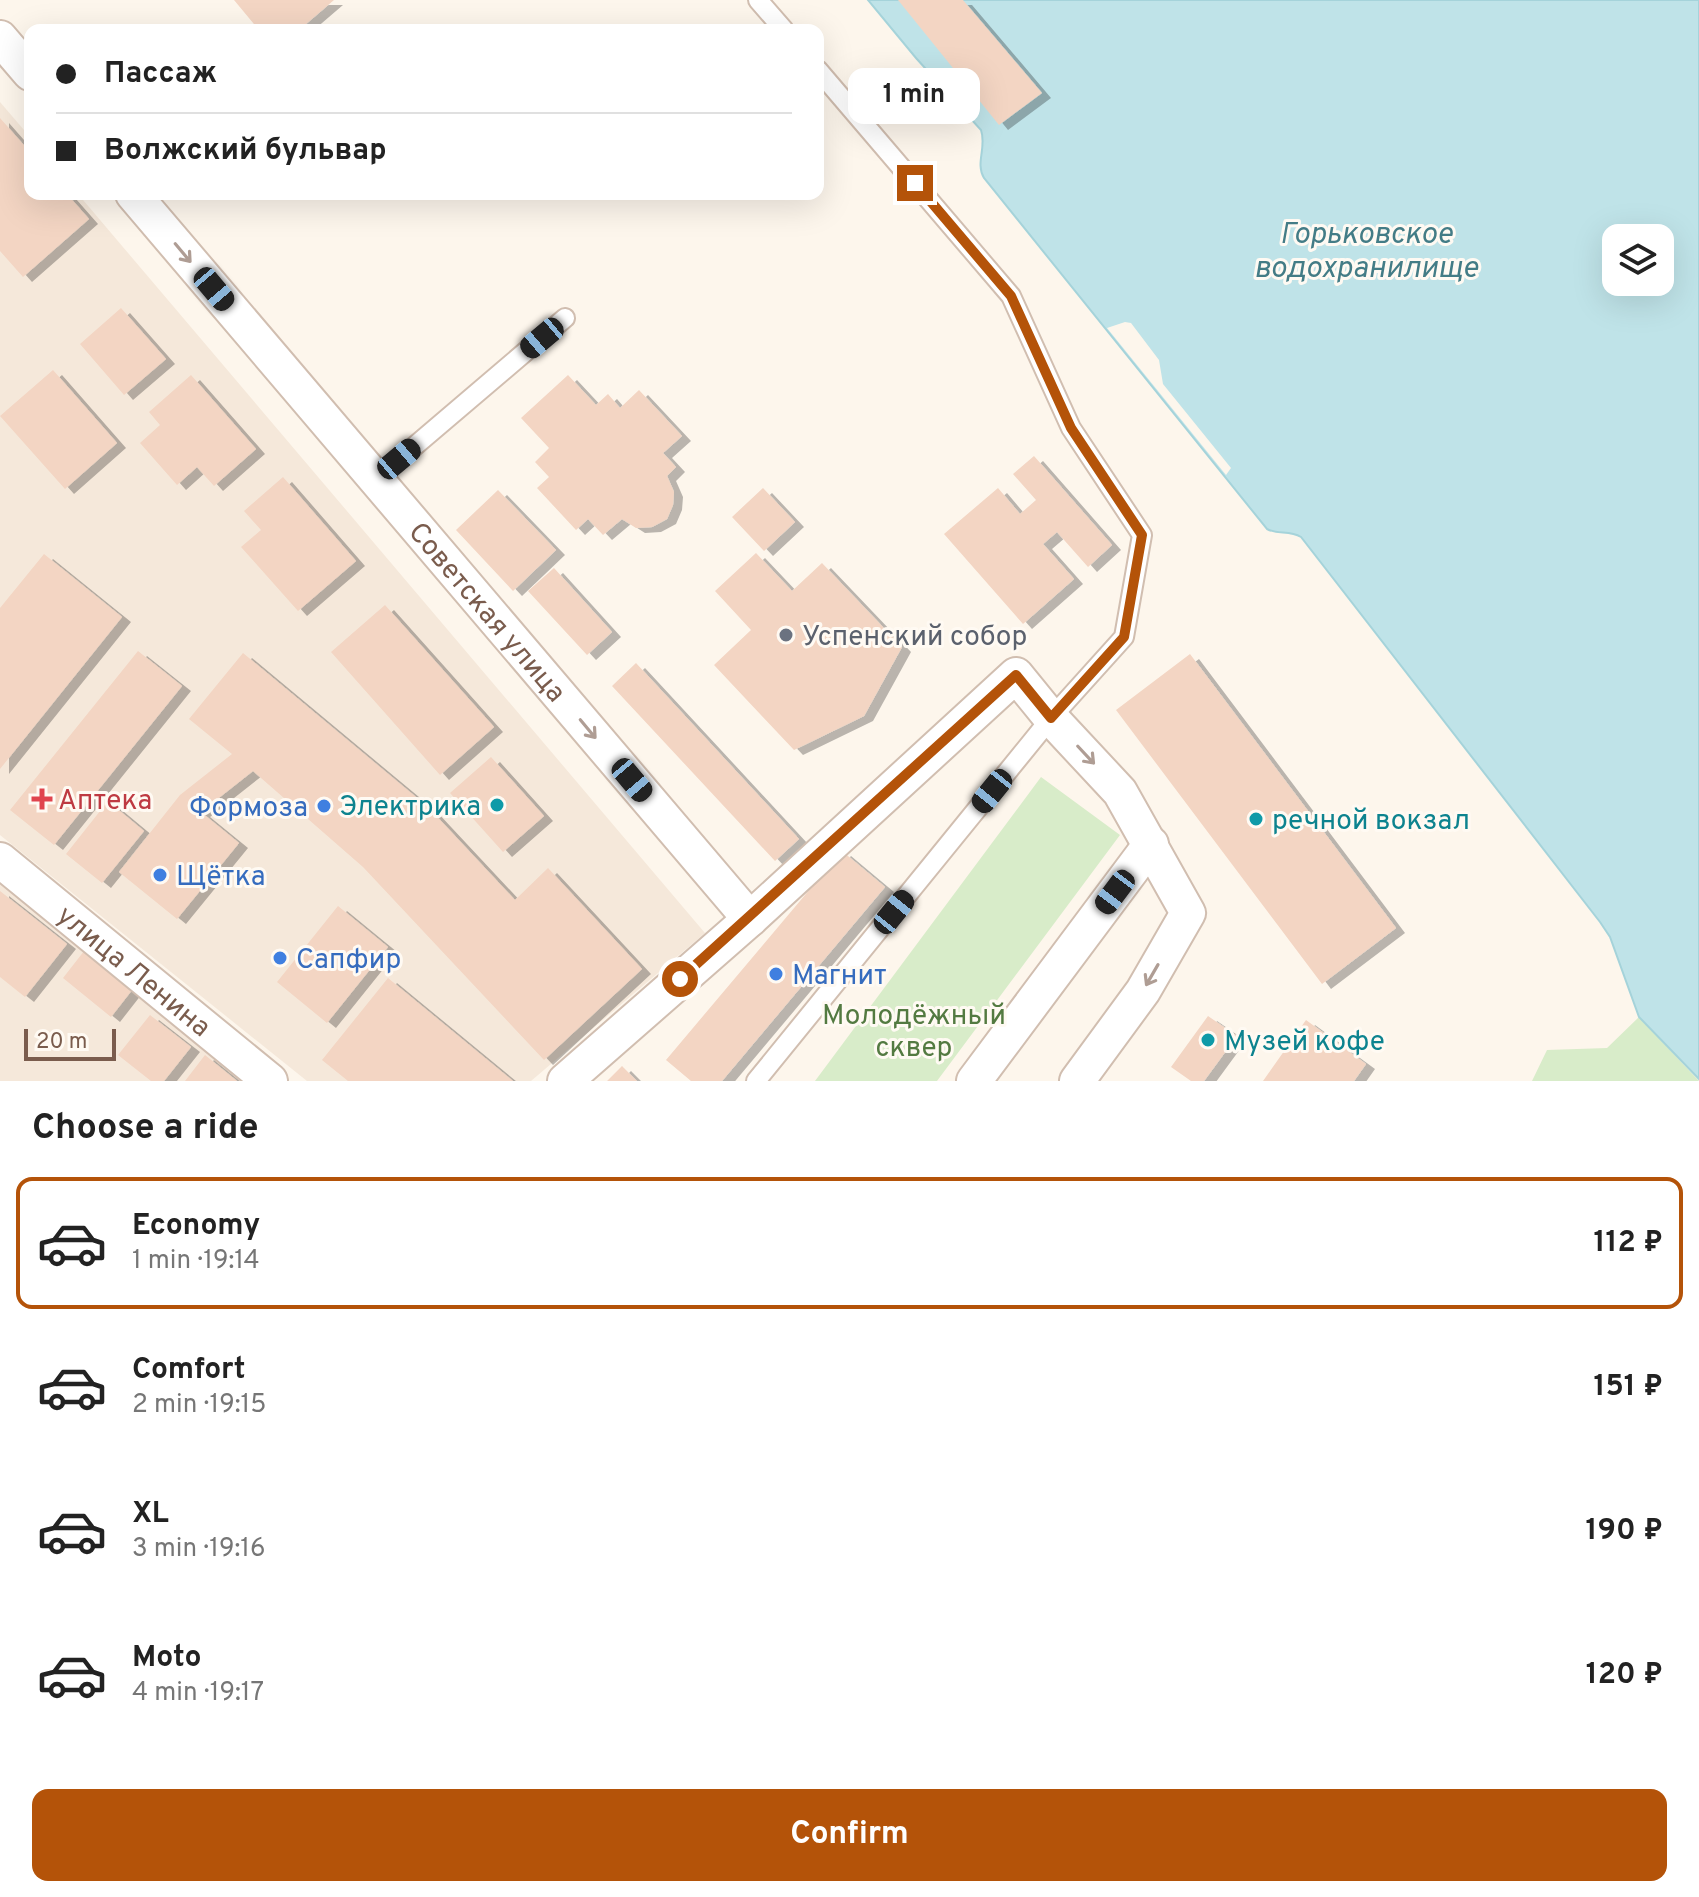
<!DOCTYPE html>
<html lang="en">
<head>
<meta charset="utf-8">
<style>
	body { margin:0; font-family:Overpass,sans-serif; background:#f2f2f2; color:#222; height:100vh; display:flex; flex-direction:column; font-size:30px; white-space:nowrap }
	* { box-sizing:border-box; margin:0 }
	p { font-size:26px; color:#767676 }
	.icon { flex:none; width:44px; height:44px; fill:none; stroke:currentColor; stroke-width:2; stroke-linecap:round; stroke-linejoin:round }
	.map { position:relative; height:1081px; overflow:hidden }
	.drawer { display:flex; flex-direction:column; background:#fff; flex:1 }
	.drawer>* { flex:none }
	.hud { position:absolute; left:24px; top:24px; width:800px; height:176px; border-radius:16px; box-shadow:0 8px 32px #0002; display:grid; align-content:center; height:176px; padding:0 32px; background:#fff }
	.controls { position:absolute; left:1602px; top:224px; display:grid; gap:16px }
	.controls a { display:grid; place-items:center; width:72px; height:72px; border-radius:16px; background:#fff; box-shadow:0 8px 32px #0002; font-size:40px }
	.scale { position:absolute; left:24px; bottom:20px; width:92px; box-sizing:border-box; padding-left:8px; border:4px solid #7a5c4d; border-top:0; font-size:22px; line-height:28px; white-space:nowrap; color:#7a5c4d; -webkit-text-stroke:6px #fffaf3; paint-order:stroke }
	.end { position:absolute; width:36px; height:36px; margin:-18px; border:10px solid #b45309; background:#fff; box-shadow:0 0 0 4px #fff }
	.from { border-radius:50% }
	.bubble { position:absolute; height:56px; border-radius:16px; background:#fff; box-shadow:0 8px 32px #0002; font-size:26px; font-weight:700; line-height:56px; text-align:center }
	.car { position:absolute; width:24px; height:48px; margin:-24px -12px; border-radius:10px; box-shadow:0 0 6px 2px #0007; background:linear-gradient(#222 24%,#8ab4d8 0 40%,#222 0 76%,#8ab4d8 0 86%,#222 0) }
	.hud b { display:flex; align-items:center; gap:28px; height:76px; font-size:30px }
	.hud b+b { border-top:2px solid #e0e0e0 }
	.hud i { width:20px; height:20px; background:#222 }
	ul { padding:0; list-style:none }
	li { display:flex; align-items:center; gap:24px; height:132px; margin:0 16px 12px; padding:0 16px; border:4px solid transparent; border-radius:16px }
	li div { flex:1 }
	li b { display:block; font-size:30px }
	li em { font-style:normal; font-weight:700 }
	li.current { border-color:#b45309 }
	li>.icon { width:72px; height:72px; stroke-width:1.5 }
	h2 { padding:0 32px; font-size:36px; line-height:96px }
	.action { display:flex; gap:16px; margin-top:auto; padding:16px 32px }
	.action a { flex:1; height:92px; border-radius:16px; background:#b45309; color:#fff; font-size:32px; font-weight:700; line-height:92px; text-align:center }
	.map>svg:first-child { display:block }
</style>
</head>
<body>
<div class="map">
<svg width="1699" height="1081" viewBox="0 0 1699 1081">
	<defs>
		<filter id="shadow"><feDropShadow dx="9" dy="5" stdDeviation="0" flood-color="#0004"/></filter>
	</defs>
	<rect width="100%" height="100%" fill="#fdf6ec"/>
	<path fill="#f5e8da" d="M0 102 30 137V194H78L705 933 531 1081H307L0 835Z
		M0 878 248 1081H0Z"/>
	<path fill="#d8ecc9" d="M1041 777 1120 835 937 1081H815Z
		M1639 1017 1699 1081H1532L1547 1050 1607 1048Z"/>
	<path fill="#bfe3e8" stroke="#a5d3da" stroke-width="2" fill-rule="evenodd" d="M868 0H1699V1079L1639 1017 1610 937 1600 922 1301 537C1289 530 1278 535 1267 529L984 178C975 163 987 147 981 130L916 58ZM1616 238H1660V282H1616Z"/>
	<path fill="#fdf6ec" d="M1125 322 1131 323 1159 360 1163 384 1231 468 1226 475 1107 328Z"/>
	<path fill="#f3d5c3" filter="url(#shadow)" d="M234 0H334L299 30H259Z
		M898 0H963L1042 93 999 125Z
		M0 118 30 152V194H67L89 219 23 277 0 251Z
		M121 308 166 359 124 395 80 344Z
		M53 370 117 443 65 489 0 416Z
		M191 375 256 449 214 486 197 467 177 485 140 443 160 425 149 412Z
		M568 375 596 405 608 394 620 408 639 390 682 436 663 453 676 467 667 476 674 492 673 505 667 519 652 527 636 528 622 519 603 535 588 519 576 530 537 488 549 477 535 462 549 448 521 418Z
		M1034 456 1112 545 1088 567 1057 532 1043 544 1074 579 1023 624 944 534 998 488 1020 514 1036 500 1013 474Z
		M283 477 356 561 298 611 241 547 261 530 244 511Z
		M763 488 795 522 764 551 732 517Z
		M498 490 556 550 513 591 456 530Z
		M756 553 792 591 822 563 902 647 864 716 794 750 714 665 751 630 715 591Z
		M44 554 122 617 0 769V608Z
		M554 568 612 632 587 655 528 591Z
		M385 605 494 727 440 775 331 652Z
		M138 651 182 686 54 845 10 810Z
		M243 653 428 807 515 900 548 868 642 969 544 1060 363 867 253 771 201 812 239 843 177 919 119 872 180 795 232 754 189 719Z
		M1190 654 1396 928 1322 984 1116 710Z
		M636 663 799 839 775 861 612 686Z
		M491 757 544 816 503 852 450 793Z
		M108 801 144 831 102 883 66 854Z
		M842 851 885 887 722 1081H691L666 1060Z
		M0 891 67 944 25 997 0 977Z
		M338 906 388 947 327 1023 277 982Z
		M88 946 136 985 111 1017 63 978Z
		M388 978 513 1081H348L322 1060Z
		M150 1015 191 1047 164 1081H151L118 1055Z
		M1208 1016 1237 1036 1204 1081H1191L1171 1067Z
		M1306 1020 1366 1064 1354 1081H1263Z
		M205 1055 237 1081H185Z
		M622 1066 637 1081H607Z"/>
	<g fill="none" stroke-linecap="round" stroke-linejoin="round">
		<g stroke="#d1beb0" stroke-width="22">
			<path id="lane" d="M758 0 784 30
				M376 479 565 318
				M756 1081 1051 718 1124 637 1142 535 1071 428 1011 296 818 70"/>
		</g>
		<g stroke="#d1beb0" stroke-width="38">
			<g id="street">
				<path d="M0 38 30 73"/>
				<path id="s1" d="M133 194 750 919"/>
				<path id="s2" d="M0 860 270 1081"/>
				<path d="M565 1081 750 919 1016 675 1051 718 1120 792 1188 913 1143 991 1077 1081"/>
				<path d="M974 1081 1151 844"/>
			</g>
		</g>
		<use href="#lane" stroke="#fff" stroke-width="18"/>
		<use href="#street" stroke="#fff" stroke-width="34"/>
	</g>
	<defs><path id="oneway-shaft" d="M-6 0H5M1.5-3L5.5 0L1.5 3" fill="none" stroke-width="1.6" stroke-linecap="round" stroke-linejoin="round" transform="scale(2)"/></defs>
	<g stroke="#af9d94">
		<use href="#oneway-shaft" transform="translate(183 253) rotate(50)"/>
		<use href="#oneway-shaft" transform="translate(588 729) rotate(50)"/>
		<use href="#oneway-shaft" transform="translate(1086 755) rotate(47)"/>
		<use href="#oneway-shaft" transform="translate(1152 975) rotate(120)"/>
	</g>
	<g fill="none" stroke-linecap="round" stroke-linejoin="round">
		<path stroke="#b45309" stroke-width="10" d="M680 979 1016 675 1051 718 1124 637 1142 535 1071 428 1011 296 915 183"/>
	</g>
	<circle fill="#6b7280" stroke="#fffaf3" stroke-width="3" cx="786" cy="635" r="8"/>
	<path fill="#e0444e" stroke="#fffaf3" stroke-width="3" d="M38 787h8v8h8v8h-8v8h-8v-8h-8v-8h8z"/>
	<g fill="#0f9aa8" stroke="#fffaf3" stroke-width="3">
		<circle cx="497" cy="805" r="8"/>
		<circle cx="1256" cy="819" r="8"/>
		<circle cx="1208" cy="1040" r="8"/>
	</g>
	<g fill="#3f7fe0" stroke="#fffaf3" stroke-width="3">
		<circle cx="324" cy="806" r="8"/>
		<circle cx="160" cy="875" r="8"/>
		<circle cx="280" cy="958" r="8"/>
		<circle cx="776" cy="974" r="8"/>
	</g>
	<g text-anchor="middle" stroke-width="6" stroke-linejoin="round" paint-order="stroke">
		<g font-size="28" fill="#7a5c4d" stroke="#fffaf3">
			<text dy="10" stroke="none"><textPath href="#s1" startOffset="548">Советская улица</textPath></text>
			<text dy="10" stroke="none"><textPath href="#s2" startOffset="174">улица Ленина</textPath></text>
		</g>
		<g font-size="28" fill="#5b616d" stroke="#fffaf3" text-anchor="start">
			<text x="802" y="645">Успенский собор</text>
		</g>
		<g font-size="28" fill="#be3a42" stroke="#fffaf3" text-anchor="start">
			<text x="58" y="809">Аптека</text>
		</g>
		<g font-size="28" fill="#0d838f" stroke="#fffaf3" text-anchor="start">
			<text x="481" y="815" text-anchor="end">Электрика</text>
			<text x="1272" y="829">речной вокзал</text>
			<text x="1224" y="1050">Музей кофе</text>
		</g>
		<g font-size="28" fill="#366cbe" stroke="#fffaf3" text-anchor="start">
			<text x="308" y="816" text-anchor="end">Формоза</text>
			<text x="176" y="885">Щётка</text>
			<text x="296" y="968">Сапфир</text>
			<text x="792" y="984">Магнит</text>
		</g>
		<g font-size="28" fill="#537a41" stroke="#fffaf3">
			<text x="914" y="1024">Молодёжный<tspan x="914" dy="32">сквер</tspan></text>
		</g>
		<g font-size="30" font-style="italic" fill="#437c86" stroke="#fffaf3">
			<text x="1366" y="243">Горьковское<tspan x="1366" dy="34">водохранилище</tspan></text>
		</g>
	</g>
</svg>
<div class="controls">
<a><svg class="icon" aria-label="layers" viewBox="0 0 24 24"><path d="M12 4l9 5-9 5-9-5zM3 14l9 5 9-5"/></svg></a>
</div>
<div class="scale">20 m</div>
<i class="end from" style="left:680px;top:979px"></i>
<i class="end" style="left:915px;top:183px"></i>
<div class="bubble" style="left:848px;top:68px;width:132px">1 min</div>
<i class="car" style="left:214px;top:289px;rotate:140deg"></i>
<i class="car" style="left:542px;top:338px;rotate:230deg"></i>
<i class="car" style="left:399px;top:459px;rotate:50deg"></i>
<i class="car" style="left:632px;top:780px;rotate:140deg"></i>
<i class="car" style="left:992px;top:791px;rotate:219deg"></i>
<i class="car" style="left:1115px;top:892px;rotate:217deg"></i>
<i class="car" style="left:894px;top:912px;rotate:39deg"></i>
<div class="hud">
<b><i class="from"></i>Пассаж</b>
<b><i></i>Волжский бульвар</b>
</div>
</div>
<section class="drawer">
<h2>Choose a ride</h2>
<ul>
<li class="current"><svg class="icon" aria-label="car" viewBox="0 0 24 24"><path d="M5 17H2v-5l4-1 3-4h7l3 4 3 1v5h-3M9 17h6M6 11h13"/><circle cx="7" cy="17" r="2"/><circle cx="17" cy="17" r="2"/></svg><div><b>Economy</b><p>1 min · 19:14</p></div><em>112 ₽</em></li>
<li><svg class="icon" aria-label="car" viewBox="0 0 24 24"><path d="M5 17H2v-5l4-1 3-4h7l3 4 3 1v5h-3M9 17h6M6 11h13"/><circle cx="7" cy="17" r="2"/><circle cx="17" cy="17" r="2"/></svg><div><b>Comfort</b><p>2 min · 19:15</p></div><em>151 ₽</em></li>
<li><svg class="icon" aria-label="car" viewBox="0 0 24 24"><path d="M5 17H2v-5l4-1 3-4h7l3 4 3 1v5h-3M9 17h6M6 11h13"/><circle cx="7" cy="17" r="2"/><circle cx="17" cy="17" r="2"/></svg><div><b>XL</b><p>3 min · 19:16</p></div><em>190 ₽</em></li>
<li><svg class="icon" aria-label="car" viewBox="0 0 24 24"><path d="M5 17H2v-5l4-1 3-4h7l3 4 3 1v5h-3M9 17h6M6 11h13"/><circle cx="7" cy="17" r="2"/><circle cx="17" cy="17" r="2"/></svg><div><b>Moto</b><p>4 min · 19:17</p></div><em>120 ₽</em></li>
</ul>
<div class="action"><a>Confirm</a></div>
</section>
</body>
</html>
